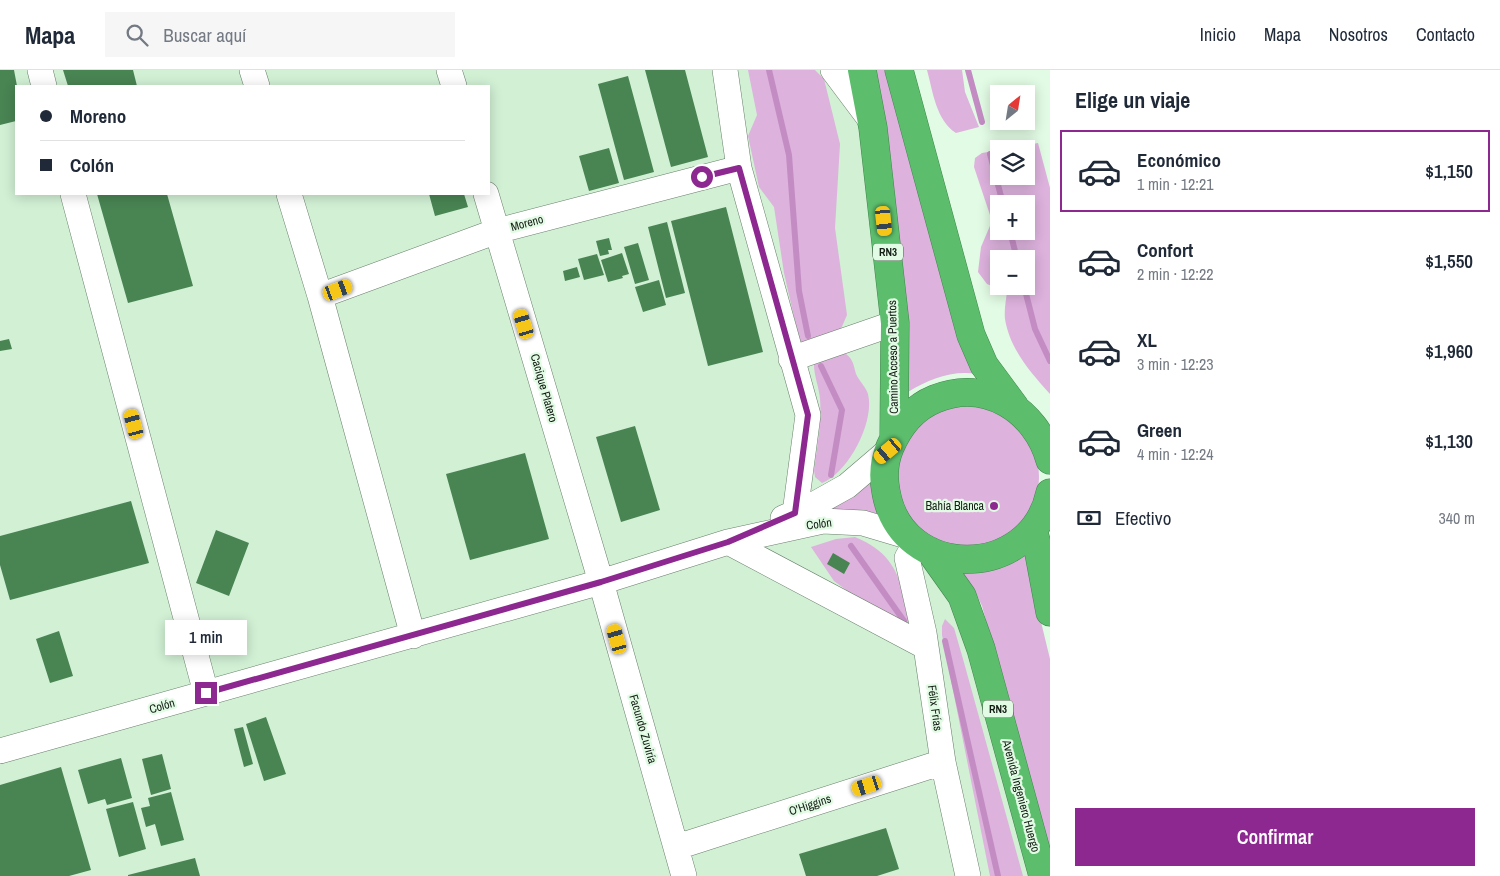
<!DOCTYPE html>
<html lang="es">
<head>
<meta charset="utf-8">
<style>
	body { margin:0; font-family:"Archivo Narrow",sans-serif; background:#f6f6f7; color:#1f2937; height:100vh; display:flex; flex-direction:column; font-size:19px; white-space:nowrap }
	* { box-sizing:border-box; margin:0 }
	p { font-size:16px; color:#747a83 }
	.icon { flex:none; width:28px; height:28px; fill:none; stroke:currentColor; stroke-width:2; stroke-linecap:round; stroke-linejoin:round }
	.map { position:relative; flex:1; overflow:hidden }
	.sheet { display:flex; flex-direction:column; background:#fff; width:450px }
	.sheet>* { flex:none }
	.hud { position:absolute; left:15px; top:15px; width:475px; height:110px; border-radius:0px; box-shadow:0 2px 12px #0003; display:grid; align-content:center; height:110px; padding:0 25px; background:#fff }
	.needle { width:32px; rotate:30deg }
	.buttons { position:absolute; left:990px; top:15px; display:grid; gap:10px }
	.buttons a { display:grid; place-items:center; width:45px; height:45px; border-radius:0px; background:#fff; box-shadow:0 2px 12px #0003; font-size:25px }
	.end { position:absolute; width:22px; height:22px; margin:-11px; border:6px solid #8c2890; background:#fff; box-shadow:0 0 0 2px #fff }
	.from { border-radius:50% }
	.bubble { position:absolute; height:35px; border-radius:0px; background:#fff; box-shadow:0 2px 12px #0003; font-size:16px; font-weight:600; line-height:35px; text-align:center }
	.car { position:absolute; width:15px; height:30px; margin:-15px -8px; border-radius:6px; box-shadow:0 0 4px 1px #0007; background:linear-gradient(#f5c518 24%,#345 0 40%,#f5c518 0 76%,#345 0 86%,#f5c518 0) }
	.hud b { display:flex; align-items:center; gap:18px; height:48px; font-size:19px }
	.hud b+b { border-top:1px solid #e0e1e3 }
	.hud i { width:12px; height:12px; background:#1f2937 }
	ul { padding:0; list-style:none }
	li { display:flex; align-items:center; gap:15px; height:82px; margin:0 10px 8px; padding:0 15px; border:2px solid transparent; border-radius:0px }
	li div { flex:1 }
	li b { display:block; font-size:19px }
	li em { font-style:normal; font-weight:600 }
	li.active { border-color:#8c2890 }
	li>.icon { width:45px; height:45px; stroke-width:1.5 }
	h2 { padding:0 25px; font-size:22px; line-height:60px }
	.pay { display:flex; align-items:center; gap:12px; height:55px; padding:0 25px; font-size:19px }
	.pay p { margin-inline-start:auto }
	.button { display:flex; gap:10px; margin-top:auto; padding:10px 25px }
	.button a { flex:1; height:58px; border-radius:0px; background:#8c2890; color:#fff; font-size:20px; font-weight:600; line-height:58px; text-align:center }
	header { display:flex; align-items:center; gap:30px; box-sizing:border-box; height:70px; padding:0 25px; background:#fff; border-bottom:1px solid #e0e1e3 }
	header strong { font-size:24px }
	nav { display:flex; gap:28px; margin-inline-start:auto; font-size:18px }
	.search { width:350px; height:45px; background:#f6f6f7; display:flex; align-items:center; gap:12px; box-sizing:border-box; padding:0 18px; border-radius:0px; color:#747a83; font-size:19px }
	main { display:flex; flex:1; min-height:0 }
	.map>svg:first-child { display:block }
</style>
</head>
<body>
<header>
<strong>Mapa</strong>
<div class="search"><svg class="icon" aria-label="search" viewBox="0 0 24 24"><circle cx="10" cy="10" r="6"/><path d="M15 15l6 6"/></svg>Buscar aquí</div>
<nav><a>Inicio</a><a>Mapa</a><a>Nosotros</a><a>Contacto</a></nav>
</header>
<main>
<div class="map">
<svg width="1050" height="806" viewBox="0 0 1050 806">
	<rect width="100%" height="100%" fill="#e2fbe4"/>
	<path fill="#d1f0d4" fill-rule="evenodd" d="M0 0H862L894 366 930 481 962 526 1043 806H0ZM16 16H489V124H16Z"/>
	<path fill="#ddb2dd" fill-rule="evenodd" d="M748 0H815L824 9 840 74 835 158 847 245 840 261 806 277 799 269 784 203 774 137 759 117 748 66 757 45Z
		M872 0H889L977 304C952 300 929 309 908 322L903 236Z
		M927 0H962L965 22 979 57 956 63C936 50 933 22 927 0Z
		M1038 73 1050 118V324C1030 302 1010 279 1005 249 1004 240 1006 230 1007 222L987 214 978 202 981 177 992 151 974 97 975 88 982 83 999 80V106H1026V79H1007ZM999 134H1026V161H999ZM999 189H1026V216H999Z
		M843 282C853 288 853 293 856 304 859 311 866 317 868 324 875 352 848 403 822 413L815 407 814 400C817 377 822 352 820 329 819 316 813 304 814 290Z
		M897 407a71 71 0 1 1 142 0a71 71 0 1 1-142 0Z
		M871 412 879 444 864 441 797 450Z
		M855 467C886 480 896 496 905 527 908 538 911 546 908 557L872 539 834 511 811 477 836 469Z
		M1030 482 1033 519 1050 589V786L982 536 973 517 962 503 994 497Z
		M945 549 954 558 963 589 1023 806H990L942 565V556Z"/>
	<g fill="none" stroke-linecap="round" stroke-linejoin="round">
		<path stroke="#c38dc4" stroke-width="6" d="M769 0 789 85 799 221 808 266
			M968 0 982 52
			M990 84 1003 134
			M1010 161 1017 189
			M1024 216 1035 259 1050 291
			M821 296 842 340 831 405
			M851 476 904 551
			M945 571 998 806"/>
	</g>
	<path fill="#498453" d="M0 0H14L17 16 16 51 0 55Z
		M63 0H133L137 16H68Z
		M645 0H685L708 87 671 97Z
		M628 6 654 102 624 110 598 14Z
		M609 78 619 113 589 121 579 86Z
		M97 124H167L193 216 128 233Z
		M429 124H464L468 137 435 146Z
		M726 137 763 282 708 296 671 151Z
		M667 152 685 223 666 228 648 157Z
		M609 168 612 180H608L609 184 600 186 596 171Z
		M638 173 649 210 635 214 624 177Z
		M622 183 629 204 622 206 623 208 608 212 601 190Z
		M597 184 604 205 584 210 578 189Z
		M577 197 580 207 565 211 563 201Z
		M659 210 666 235 643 242 635 217Z
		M9 269 12 279 0 281V271Z
		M635 356 660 440 621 452 596 367Z
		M525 383 549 469 470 490 446 404Z
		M131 431 149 493 10 530 0 495V466Z
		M216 460 249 473 229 526 196 513Z
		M833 483 850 493 844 504 827 494Z
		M59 561 73 606 50 613 36 569Z
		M266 647 286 704 264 711 246 654Z
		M243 657 253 694 244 697 234 659Z
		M162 684 171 719 151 725 142 689Z
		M121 688 132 728 107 735 105 729 88 734 78 700Z
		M61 697 91 800 69 806H0V715Z
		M171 722 184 770 161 776 155 754 146 757 141 738 150 736 148 728Z
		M133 732 146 779 119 787 106 739Z
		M886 758 899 799 877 806H806L799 784Z
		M195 788 200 806H128V805Z"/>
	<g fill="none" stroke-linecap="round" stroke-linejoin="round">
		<g stroke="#697f6b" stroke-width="26">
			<path id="minor" d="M40 0 44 16
				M252 0 257 16
				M449 0 454 16
				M725 0 739 98 808 345 795 443
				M833 0 872 52
				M73 124 206 623
				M289 124 320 226 413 566
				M486 124 601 512 684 806
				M320 226 497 161 739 98
				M791 289 895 253
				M783 448 813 435 847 416 888 381
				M728 472 926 577
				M916 472 907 488 924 563 943 692 968 806
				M0 681 601 512 728 472 823 451 863 453 910 467
				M677 777 943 692"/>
		</g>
		<g stroke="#43864e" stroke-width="29">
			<path id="highway" d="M862 0 873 58 895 253 894 366
				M899 0 971 265 984 295 1015 337
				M1050 390C1036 340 986 308 935 329 913 338 899 356 890 377 884 391 883 407 886 422 901 511 1031 512 1050 423
				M1033 460 1038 478 1050 542
				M930 481 962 526 981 579 1043 806"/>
		</g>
		<use href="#minor" stroke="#fff" stroke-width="25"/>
		<use href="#highway" stroke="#5cbe6d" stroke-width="28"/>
	</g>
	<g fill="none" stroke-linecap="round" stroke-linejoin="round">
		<path stroke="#8c2890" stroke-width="6" d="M206 623 601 512 728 472 795 443 808 345 739 98 702 107"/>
	</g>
	<circle fill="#8c2890" stroke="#e2fbe4" stroke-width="2" cx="994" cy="436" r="5"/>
	<g text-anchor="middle" stroke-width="4.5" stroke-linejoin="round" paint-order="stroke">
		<g fill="#e2fbe4" stroke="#526053" stroke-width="1">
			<rect x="873" y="173.5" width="30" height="17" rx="4"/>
			<rect x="983" y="630.5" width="30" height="17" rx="4"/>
		</g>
		<g font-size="11" font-weight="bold" fill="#141d15">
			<text x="888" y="186">RN3</text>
			<text x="998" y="643">RN3</text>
		</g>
		<g font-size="12" fill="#141d15" stroke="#e2fbe4">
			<text transform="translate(527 153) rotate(-15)" y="4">Moreno</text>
			<text transform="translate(893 287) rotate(-91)" y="4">Camino Acceso a Puertos</text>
			<text transform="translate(544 318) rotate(74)" y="4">Cacique Platero</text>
			<text transform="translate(819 454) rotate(-7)" y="4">Colón</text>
			<text transform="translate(162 636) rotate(-16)" y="4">Colón</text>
			<text transform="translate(935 638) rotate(82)" y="4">Félix Frías</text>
			<text transform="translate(643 659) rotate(74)" y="4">Facundo Zuviría</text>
			<text transform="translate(1021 726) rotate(75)" y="4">Avenida Ingeniero Huergo</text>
			<text transform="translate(810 735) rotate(-18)" y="4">O'Higgins</text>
		</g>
		<g font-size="12" fill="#141d15" stroke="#e2fbe4" text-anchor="end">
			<text x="984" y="440">Bahía Blanca</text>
		</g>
	</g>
</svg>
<div class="buttons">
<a><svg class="needle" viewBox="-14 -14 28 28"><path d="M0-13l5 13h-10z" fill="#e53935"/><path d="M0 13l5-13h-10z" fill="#747a83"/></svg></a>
<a><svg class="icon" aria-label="layers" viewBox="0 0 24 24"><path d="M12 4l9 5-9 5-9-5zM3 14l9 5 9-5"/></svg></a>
<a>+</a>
<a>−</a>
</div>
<i class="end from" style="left:702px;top:107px"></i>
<i class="end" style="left:206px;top:623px"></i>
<div class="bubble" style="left:165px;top:550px;width:82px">1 min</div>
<i class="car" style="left:884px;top:151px;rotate:174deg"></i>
<i class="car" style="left:338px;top:220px;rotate:69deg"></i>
<i class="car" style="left:524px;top:254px;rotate:343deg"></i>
<i class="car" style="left:134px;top:354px;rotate:345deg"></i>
<i class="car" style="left:888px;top:381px;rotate:230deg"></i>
<i class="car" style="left:617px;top:569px;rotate:344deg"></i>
<i class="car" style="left:867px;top:716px;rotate:252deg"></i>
<div class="hud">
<b><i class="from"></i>Moreno</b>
<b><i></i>Colón</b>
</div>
</div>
<section class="sheet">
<h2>Elige un viaje</h2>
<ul>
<li class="active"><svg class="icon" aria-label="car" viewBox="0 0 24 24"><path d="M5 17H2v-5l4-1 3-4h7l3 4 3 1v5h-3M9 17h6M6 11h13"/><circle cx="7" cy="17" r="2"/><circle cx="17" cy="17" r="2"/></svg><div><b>Económico</b><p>1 min · 12:21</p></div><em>$1,150</em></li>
<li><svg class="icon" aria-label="car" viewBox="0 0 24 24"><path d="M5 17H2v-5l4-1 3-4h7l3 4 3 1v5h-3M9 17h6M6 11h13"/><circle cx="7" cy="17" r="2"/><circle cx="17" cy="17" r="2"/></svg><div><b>Confort</b><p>2 min · 12:22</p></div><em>$1,550</em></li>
<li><svg class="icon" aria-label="car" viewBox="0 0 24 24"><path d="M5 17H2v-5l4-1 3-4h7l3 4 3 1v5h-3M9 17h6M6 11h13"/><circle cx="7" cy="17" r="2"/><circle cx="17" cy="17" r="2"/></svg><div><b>XL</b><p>3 min · 12:23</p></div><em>$1,960</em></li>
<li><svg class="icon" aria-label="car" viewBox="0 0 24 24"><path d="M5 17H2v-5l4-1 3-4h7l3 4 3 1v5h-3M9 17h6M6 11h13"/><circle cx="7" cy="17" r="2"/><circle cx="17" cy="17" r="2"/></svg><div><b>Green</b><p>4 min · 12:24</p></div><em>$1,130</em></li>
</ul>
<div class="pay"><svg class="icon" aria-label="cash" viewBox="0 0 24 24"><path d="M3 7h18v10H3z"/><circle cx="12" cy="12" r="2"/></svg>Efectivo<p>340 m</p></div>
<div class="button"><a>Confirmar</a></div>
</section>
</main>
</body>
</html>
